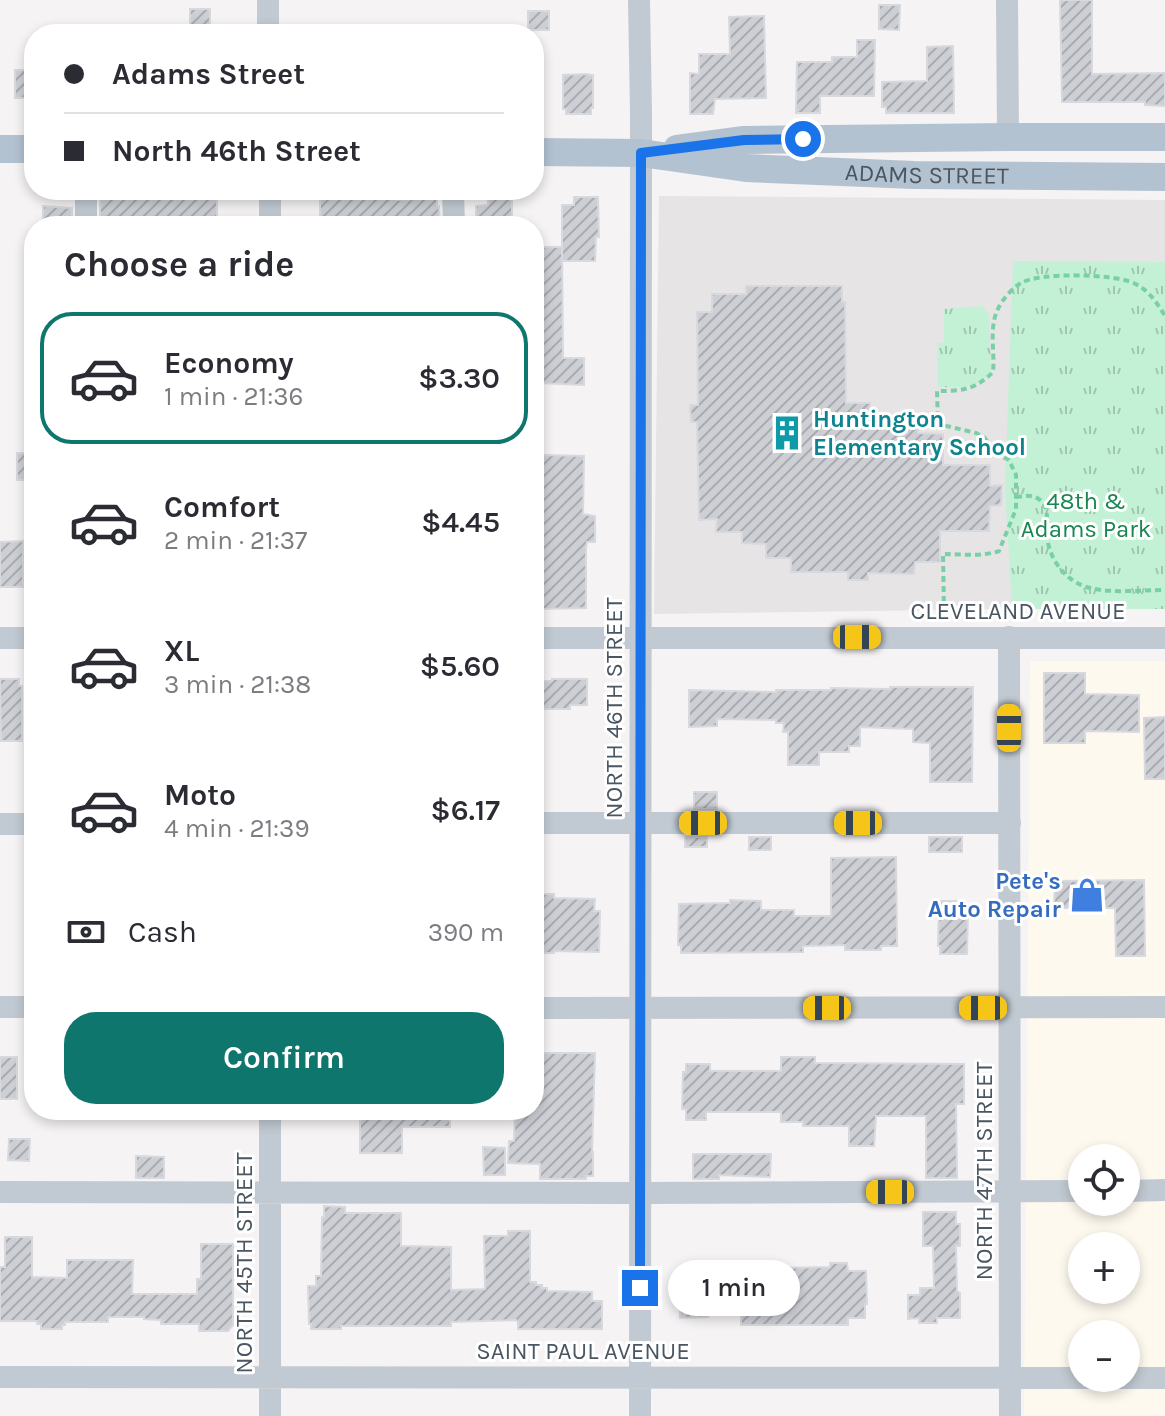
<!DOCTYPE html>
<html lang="en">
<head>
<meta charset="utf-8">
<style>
	body { margin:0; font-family:Karla,sans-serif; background:#f7f7f7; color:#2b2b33; height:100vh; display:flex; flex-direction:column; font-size:30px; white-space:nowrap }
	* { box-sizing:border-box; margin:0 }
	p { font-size:26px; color:#7c7c81 }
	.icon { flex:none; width:44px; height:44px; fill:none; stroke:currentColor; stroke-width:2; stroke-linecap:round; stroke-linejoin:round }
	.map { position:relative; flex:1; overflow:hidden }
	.details { position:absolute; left:24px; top:216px; width:520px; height:904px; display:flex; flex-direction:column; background:#fff; border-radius:32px; box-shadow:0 4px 12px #0003 }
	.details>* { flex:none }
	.hud { position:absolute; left:24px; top:24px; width:520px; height:176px; border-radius:32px; box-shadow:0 4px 12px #0003; display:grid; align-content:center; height:176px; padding:0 40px; background:#fff }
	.tools { position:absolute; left:1068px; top:1144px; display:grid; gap:16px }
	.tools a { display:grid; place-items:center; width:72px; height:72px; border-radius:50%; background:#fff; box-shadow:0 4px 12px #0003; font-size:40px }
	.end { position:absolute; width:36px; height:36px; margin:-18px; border:10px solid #1a73e8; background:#fff; box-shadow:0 0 0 4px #fff }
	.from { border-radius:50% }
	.bubble { position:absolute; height:56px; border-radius:28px; background:#fff; box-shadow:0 4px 12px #0003; font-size:26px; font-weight:600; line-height:56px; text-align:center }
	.car { position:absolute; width:24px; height:48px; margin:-24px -12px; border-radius:10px; box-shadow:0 0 6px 2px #0007; background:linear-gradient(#f5c518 24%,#345 0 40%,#f5c518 0 76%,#345 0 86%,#f5c518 0) }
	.hud b { display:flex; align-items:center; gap:28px; height:76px; font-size:30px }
	.hud b+b { border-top:2px solid #e1e1e2 }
	.hud i { width:20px; height:20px; background:#2b2b33 }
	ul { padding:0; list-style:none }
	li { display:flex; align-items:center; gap:24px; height:132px; margin:0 16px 12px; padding:0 24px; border:4px solid transparent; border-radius:32px }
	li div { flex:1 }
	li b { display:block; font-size:30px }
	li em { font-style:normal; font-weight:600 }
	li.selected { border-color:#0f766e }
	li>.icon { width:72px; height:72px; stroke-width:1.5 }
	h2 { padding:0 40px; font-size:36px; line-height:96px }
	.pay { display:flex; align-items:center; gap:20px; height:88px; padding:0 40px; font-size:30px }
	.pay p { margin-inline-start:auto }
	.cta { display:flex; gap:16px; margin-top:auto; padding:16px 40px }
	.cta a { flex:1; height:92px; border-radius:32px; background:#0f766e; color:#fff; font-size:32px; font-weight:600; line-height:92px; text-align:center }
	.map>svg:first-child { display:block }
</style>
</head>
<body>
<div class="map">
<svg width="1165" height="1416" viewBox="0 0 1165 1416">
	<defs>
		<pattern id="park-tufts" width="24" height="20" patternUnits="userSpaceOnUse" patternTransform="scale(2)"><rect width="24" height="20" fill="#c3f1d5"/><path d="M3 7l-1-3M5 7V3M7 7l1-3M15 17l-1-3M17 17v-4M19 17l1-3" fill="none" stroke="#a0c6b0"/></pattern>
		<pattern id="building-hatch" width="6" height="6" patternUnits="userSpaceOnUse" patternTransform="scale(2)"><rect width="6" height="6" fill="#cdcfd5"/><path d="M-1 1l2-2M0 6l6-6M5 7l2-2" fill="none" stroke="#a8abb0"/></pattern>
	</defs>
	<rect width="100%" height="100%" fill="#f5f3f3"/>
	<path fill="#fdf9ef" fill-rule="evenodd" d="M1030 661H1165V1416H1024ZM1082 1158H1126V1202H1082ZM1082 1246H1126V1290H1082ZM1082 1334H1126V1378H1082Z"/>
	<path fill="#e6e4e5" d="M659 196 1165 200V262H1013L1012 609 654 614Z"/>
	<path fill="url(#park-tufts)" d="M1013 261 1165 262V609H1012L1005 488Z
		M982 306 989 314 991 370 985 378 974 385 965 387H938L937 343H944V309Z"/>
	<path fill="url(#building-hatch)" stroke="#d7d9de" stroke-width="2" d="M1060 0H1092V74L1165 73V106L1145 105V102H1062Z
		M879 5H900L899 30 879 29Z
		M190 9H210V34H190Z
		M528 11H549V30H528Z
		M764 16 766 98 715 99 713 114H690V73L699 74V54H730L729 17Z
		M857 40H875L874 96H820V113H796L797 62H832V57H857Z
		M953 46 954 113H886V107H882V82L927 81V47Z
		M15 70H34V98H15Z
		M586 74 593 75V108H591V114H566V109H563V75Z
		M324 190H348V198H396V200L437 198V206H439L440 226H320V198H324Z
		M191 191H217V224H100V199H191Z
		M512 197V226H476V206L488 205V198Z
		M574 197H598L599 237H596L595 261H562V205H574Z
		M43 206 72 208V226H43Z
		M534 247H562L563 358H584V385L538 383 539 343H534Z
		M746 286H842V302H845L846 403H870V420L918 421V433L943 434V465H990V486L1002 485 1001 505 990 506 989 531H940V562H915L914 574 868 573V580H848V572H791V558H766V544L742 543V532H716L717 519 699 520 697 422H691L690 405H698L697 312H712V294H746Z
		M17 453H34V480H17Z
		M543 455 584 456 583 514 595 516V542H587L586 548V608L537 609 534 523H541Z
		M23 541V587H0V542Z
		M1044 673H1085V694L1139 695V732L1085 731V743H1044Z
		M0 679H19V686H22V741H1Z
		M552 679H587V705H570V709H541V681H552Z
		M890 687H973L972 782H930V743L913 742V729L860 727V746H849V752H819V765H788V732H783L784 723H776V720L717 719V726L689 727V690L776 692V690H831V688L890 689Z
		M1165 717V779H1145L1144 718Z
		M694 792H717V809H694Z
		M685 837H707V847H685Z
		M749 837H771V850H749Z
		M929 837H962V852H929Z
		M896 857 897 946H881V950H845V945L805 946H803V952L681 953V945H678L679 904 730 903V900L761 901V910H794V916H831V858Z
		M1144 880 1145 956H1116L1115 908H1054L1055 881Z
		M534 894H554V898L595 899 594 911H600L599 952 554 951V953H534Z
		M939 901H962V913H968L967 954H940V946H938Z
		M539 1053H595L592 1152H593V1176H586V1179H540V1164L508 1163 509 1141H514L515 1110H534V1098H539Z
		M0 1057H17V1099H0Z
		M781 1057H815V1063L964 1064V1104H956L957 1178H926V1116H876L874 1146H849V1126H803V1122H781V1112H706V1120H686V1109H682L683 1072H686V1064H710V1071H781Z
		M360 1110H450V1127H402V1153H360Z
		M9 1139H30L29 1161 8 1160Z
		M483 1147 505 1148V1175H484Z
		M693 1154H771L770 1177 719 1175V1179H693Z
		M136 1156 164 1157V1178H136Z
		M324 1206 345 1207V1213H401V1246L451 1247V1290L485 1289 484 1236H508V1231H530V1282H536V1285H542V1288H547V1291L592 1292V1301H602V1329H518V1322L516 1320 451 1322V1326H341V1329H311V1324H309L308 1286H316V1276H321L322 1217H324Z
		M923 1212H956V1224H960V1246H956L957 1291 960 1293V1318H937V1323H919V1318L908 1319V1295H920V1288H934L933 1246H923Z
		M5 1237H32V1277L67 1278V1260H133L132 1294H197V1279H201V1244H233V1325L228 1331H199V1324H161V1320L144 1319V1317H108V1322H65V1325H62V1329H41V1324H37V1321H0V1267H5Z
		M830 1263H847L848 1271H866L867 1304H865V1318H848V1325H741V1271H781V1268L830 1267Z
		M698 1269 707 1270 708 1317 680 1318 679 1271Z"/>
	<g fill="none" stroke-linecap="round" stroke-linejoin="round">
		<path stroke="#7ad0a6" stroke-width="4" stroke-dasharray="6 4" stroke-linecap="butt" d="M1016 497C1024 496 1033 494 1040 500 1050 507 1046 523 1047 535 1048 555 1061 575 1079 584 1101 595 1140 590 1165 590
			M944 612 943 554C961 554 982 557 999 551L1016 509V475L1009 460 995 453 985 438 976 433 938 424 937 391C962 391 975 390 993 372 995 353 989 329 997 311 1001 301 1012 288 1021 283 1040 272 1110 274 1131 282 1147 288 1156 301 1165 316"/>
		<path stroke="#c1cad2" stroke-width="22" d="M268 0V34
			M639 0 641 114 640 1416
			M1007 0 1008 137
			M86 190V226
			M270 190V226
			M453 190 454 226
			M1009 637 1010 1416
			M0 638H34
			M534 638H1165
			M534 823H1010
			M0 824H34
			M0 1007H34
			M534 1008 1165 1007
			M270 1110V1416
			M1126 1191 1165 1190
			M0 1192 640 1193 1082 1191
			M0 1377 1165 1378"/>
		<g stroke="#b3c2d1" stroke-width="28">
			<path d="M0 149H34"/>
			<path d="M677 149 744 140 1008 137H1165"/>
			<path id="s1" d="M534 152 641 153 746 168 914 175 1165 177"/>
		</g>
	</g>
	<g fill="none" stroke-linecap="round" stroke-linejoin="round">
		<path stroke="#1a73e8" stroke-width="10" d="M640 1288 641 153 744 140 803 139"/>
	</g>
	<defs>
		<g id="building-bare" transform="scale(2.76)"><path d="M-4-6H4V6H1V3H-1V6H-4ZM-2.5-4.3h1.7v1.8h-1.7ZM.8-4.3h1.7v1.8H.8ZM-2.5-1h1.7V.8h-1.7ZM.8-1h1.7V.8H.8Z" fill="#0f9aa8" stroke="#fff" stroke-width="2.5" paint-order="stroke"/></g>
		<g id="shop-bare" transform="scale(2.76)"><path d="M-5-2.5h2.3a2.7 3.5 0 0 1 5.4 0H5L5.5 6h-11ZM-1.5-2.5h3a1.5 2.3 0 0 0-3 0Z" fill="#3f7fe0" stroke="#fff" stroke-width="2.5" paint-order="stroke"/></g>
	</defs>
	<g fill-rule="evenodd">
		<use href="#building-bare" x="787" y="433"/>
		<use href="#shop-bare" x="1087" y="895"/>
	</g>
	<g text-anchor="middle" stroke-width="6" stroke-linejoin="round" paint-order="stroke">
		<g font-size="24" fill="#4a5661" stroke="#fff">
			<text dy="8" stroke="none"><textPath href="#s1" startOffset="394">ADAMS STREET</textPath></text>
			<text x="1018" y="619">CLEVELAND AVENUE</text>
			<text transform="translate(614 708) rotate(-90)" y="8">NORTH 46TH STREET</text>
			<text transform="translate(984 1171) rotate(-90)" y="8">NORTH 47TH STREET</text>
			<text transform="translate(244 1263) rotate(-90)" y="8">NORTH 45TH STREET</text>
			<text x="583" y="1359">SAINT PAUL AVENUE</text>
		</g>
		<g font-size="24" font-weight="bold" fill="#0d838f" stroke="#fff" text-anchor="start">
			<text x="813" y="427">Huntington<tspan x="813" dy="28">Elementary School</tspan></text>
		</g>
		<g font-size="24" fill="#17864f" stroke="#fff">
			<text x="1086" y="509">48th &amp;<tspan x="1086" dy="28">Adams Park</tspan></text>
		</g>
		<g font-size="24" font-weight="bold" fill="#366cbe" stroke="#fff" text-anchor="end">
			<text x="1061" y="889">Pete's<tspan x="1061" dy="28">Auto Repair</tspan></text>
		</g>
	</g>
</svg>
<div class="tools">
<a><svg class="icon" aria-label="locate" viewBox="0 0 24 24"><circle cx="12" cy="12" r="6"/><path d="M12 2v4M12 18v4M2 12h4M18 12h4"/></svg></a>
<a>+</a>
<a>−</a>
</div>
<i class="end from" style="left:803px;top:139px"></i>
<i class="end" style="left:640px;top:1288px"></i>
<div class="bubble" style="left:668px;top:1260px;width:132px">1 min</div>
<i class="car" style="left:857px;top:637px;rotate:90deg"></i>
<i class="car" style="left:1009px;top:728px;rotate:0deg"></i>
<i class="car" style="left:703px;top:823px;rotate:270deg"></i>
<i class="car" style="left:858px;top:823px;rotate:270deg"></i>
<i class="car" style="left:827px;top:1008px;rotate:270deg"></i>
<i class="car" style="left:983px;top:1008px;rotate:270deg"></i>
<i class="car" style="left:890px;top:1192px;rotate:270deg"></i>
<div class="hud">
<b><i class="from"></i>Adams Street</b>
<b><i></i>North 46th Street</b>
</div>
<section class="details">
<h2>Choose a ride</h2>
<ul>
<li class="selected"><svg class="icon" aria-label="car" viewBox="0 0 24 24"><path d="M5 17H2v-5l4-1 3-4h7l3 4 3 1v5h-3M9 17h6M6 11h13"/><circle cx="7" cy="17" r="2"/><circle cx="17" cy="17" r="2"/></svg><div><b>Economy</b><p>1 min · 21:36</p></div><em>$3.30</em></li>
<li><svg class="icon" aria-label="car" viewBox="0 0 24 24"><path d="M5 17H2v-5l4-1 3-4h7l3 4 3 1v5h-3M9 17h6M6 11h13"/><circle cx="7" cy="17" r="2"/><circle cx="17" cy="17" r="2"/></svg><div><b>Comfort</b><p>2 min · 21:37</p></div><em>$4.45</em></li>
<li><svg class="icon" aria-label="car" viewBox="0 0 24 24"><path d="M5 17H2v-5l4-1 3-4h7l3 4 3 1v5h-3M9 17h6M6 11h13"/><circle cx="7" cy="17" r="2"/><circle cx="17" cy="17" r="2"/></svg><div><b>XL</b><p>3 min · 21:38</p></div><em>$5.60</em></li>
<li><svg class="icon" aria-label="car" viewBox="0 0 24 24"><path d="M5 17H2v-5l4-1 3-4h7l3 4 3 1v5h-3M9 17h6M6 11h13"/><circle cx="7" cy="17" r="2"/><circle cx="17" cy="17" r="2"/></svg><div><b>Moto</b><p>4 min · 21:39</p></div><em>$6.17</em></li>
</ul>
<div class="pay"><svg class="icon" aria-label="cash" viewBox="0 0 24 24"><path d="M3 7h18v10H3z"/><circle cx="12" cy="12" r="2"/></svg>Cash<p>390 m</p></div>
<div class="cta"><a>Confirm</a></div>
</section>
</div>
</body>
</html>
